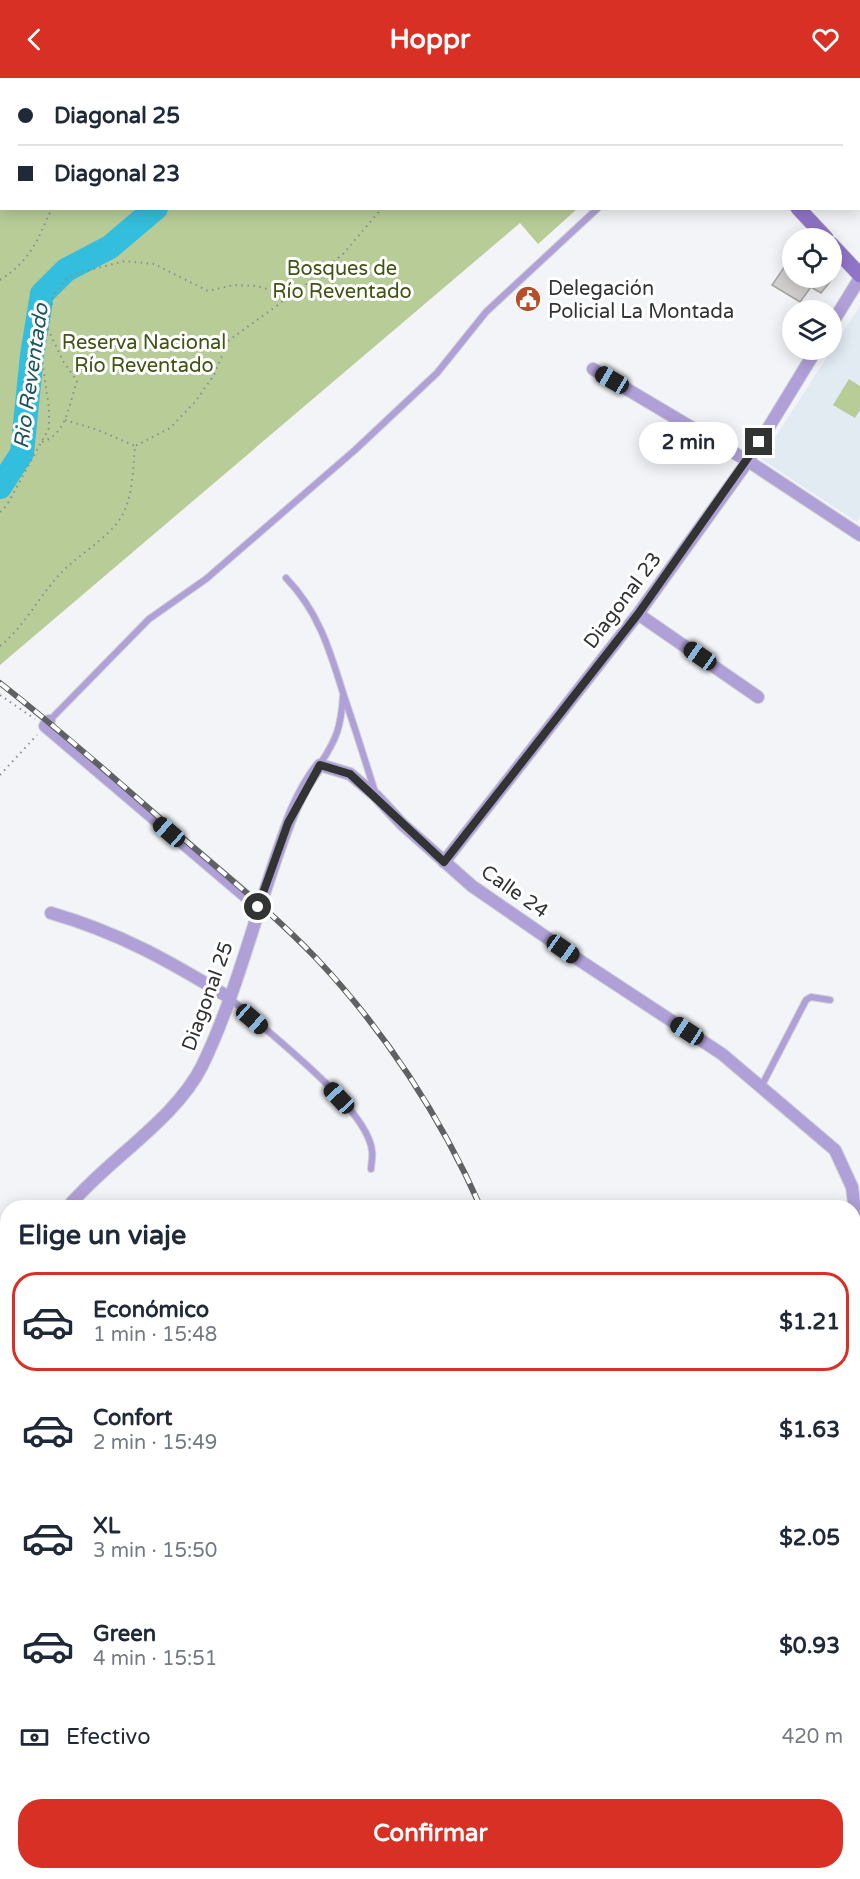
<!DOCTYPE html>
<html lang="es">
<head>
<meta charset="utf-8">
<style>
	body { margin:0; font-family:"Varela Round",sans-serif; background:#f6f6f7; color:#1f2937; height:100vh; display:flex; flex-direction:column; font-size:22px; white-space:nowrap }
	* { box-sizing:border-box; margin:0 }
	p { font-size:20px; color:#747a83 }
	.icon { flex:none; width:33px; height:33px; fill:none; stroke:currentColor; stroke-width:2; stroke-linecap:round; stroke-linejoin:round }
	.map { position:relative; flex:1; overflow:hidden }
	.side { position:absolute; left:0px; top:1122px; width:861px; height:680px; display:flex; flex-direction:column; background:#fff; border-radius:24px 24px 0 0; box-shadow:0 3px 15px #0003 }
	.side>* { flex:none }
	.hud { position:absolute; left:0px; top:0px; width:861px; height:132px; box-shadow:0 3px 15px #0003; display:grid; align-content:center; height:132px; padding:0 18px; background:#fff }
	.buttons { position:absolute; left:782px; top:150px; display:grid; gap:12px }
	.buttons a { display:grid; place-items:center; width:60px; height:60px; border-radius:50%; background:#fff; box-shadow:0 3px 15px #0003; font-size:30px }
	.end { position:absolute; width:27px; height:27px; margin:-14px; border:8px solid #323333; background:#fff; box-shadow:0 0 0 3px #fff }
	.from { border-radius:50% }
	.bubble { position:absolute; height:42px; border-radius:21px; background:#fff; box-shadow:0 3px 15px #0003; font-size:20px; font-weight:700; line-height:42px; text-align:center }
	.car { position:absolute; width:18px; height:36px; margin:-18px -9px; border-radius:8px; box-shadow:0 0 4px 2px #0007; background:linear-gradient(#222 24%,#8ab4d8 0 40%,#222 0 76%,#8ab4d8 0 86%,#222 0) }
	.hud b { display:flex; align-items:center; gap:21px; height:57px; font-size:22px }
	.hud b+b { border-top:2px solid #e0e1e3 }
	.hud i { width:15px; height:15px; background:#1f2937 }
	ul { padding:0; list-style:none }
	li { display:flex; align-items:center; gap:18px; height:99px; margin:0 12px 9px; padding:0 6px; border:3px solid transparent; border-radius:24px }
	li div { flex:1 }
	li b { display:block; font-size:22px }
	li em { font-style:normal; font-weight:700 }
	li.selected { border-color:#d93025 }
	li>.icon { width:54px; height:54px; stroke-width:1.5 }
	h2 { padding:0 18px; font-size:27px; line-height:72px }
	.pay { display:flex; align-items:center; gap:15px; height:66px; padding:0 18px; font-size:22px }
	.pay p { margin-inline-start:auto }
	.cta { display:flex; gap:12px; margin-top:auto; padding:12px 18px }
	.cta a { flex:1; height:69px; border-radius:24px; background:#d93025; color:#fff; font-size:24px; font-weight:700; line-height:69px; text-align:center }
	header { display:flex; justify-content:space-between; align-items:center; height:78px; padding:0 18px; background:#d93025; color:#fff; font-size:27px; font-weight:700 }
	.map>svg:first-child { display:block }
</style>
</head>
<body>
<header><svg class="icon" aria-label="back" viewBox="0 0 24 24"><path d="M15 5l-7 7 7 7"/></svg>Hoppr<svg class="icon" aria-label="heart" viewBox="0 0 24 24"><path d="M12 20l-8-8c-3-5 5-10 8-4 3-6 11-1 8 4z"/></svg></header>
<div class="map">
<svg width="860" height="1801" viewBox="0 0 860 1801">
	<rect width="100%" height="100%" fill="#f2f4f7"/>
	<path fill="#e2eaf2" d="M860 228V438L857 444 761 381Z"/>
	<path fill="#f4e9d4" d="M860 1655V1801H744L742 1794H854V1657Z"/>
	<path fill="#b8cc98" d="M0 0H649L650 1 2 2V130L577 131 538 166 520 145 0 587Z
		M849 301 860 308V332L855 340 833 327Z"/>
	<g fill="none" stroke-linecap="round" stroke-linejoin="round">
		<path stroke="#34bedd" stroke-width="24" d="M288 2 289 0
			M0 409 22 375 32 277 42 216 66 192 110 169 156 130"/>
	</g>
	<path fill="#d3d1cf" stroke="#a6a4a2" stroke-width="1.5" d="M792 178V200H833L821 215 811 209 800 224 772 207Z"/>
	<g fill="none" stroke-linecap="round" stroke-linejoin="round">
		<g stroke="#cfd1d4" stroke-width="8">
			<path id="lane" d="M286 500C319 534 330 573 344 618 355 650 365 682 375 714
				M49 643 149 541 206 501 355 372 437 295 486 234 598 130
				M320 686C337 661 341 648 343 618
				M230 920C264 952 368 1029 372 1073 373 1079 371 1086 371 1091
				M761 1009 806 922 811 919 830 922
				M854 1619 860 1617
				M730 1794 732 1801"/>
		</g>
		<g stroke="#cfd1d4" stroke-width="14">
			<path id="street" d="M831 247 860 200
				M593 291 748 383 860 457
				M638 536 758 619
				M49 643 45 648 258 829
				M444 784 638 536 748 383 816 272
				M51 835C120 855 169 883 230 920
				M67 1130C107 1082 175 1042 202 988 233 924 251 853 274 786 286 751 297 716 320 687L350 696 376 718 402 746 472 808 582 884 722 976 835 1072 852 1109 860 1174
				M858 1328 860 1310
				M0 1578H8
				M0 1774 8 1773
				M82 1794 83 1801
				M189 1794 190 1801
				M367 1794 368 1801
				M512 1801 561 1794"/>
		</g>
		<g stroke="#cfd1d4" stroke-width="16">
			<path id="secondary" d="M677 0 679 2
				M798 130 826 160
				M831 166 860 197
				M0 1190 8 1191
				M854 1327 860 1329"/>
		</g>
		<path stroke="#8c8d8e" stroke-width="2" stroke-dasharray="1.5 4.5" stroke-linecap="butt" d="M460 0 462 2
			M713 0V2
			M139 2 140 0
			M824 2 827 0
			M0 13H2
			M0 202C31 182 37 163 52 130
			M65 342 98 352 135 368
			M42 364C67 356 69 326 77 303L63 283 48 251
			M0 434 7 427 49 350V330L42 282 53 218 65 202 78 195 125 183 154 186 208 213 234 207 257 208 300 221
			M0 568C24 549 38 520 59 497 77 477 105 463 120 441 133 422 133 390 135 368L170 350 195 324 214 297 228 263 308 205 344 175 382 130
			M0 617 35 641
			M0 697 37 657
			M0 1298 8 1291"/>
		<use href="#lane" stroke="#b0a0d8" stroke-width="6"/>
		<use href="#street" stroke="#b0a0d8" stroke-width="12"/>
		<use href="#secondary" stroke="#9075c7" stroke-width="15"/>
		<g stroke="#606162" stroke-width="6">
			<path id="rail" d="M0 605C59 651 114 700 170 749 219 792 271 833 316 880 384 952 441 1039 481 1130
				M689 1794 691 1801"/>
		</g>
		<use href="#rail" stroke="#fff" stroke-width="4" stroke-dasharray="11" stroke-linecap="butt"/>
	</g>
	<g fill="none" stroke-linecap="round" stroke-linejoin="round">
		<path stroke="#323333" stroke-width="8" d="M258 829 288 745 320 687 350 696 444 784 638 536 759 364"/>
	</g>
	<defs>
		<g id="civic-disc" transform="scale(1.35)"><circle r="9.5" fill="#b64e2a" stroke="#fff"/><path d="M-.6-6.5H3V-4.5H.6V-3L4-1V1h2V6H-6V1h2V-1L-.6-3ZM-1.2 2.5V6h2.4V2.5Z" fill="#fff"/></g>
	</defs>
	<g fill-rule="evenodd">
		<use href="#civic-disc" x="528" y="221"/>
	</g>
	<g text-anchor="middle" stroke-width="6" stroke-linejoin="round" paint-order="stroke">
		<g font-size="20" fill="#405414" stroke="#fff">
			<text x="342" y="197">Bosques de<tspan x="342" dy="23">Río Reventado</tspan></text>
			<text x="144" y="271">Reserva Nacional<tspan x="144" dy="23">Río Reventado</tspan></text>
		</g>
		<g font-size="20" fill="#323333" stroke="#fff" text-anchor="start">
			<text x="548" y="217">Delegación<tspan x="548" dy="23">Policial La Montada</tspan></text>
		</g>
		<g font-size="20" fill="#323333" stroke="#fff">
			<text transform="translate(622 522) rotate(-53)" y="7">Diagonal 23</text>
			<text transform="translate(515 813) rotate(35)" y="7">Calle 24</text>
			<text transform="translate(207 918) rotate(-70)" y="7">Diagonal 25</text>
		</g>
		<g font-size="21" font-style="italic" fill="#1f5563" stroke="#fff">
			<text transform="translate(31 298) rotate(-82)" y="7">Rio Reventado</text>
		</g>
	</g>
</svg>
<div class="buttons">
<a><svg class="icon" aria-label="locate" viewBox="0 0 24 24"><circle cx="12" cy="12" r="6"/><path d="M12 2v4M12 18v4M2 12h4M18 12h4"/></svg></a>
<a><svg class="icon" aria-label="layers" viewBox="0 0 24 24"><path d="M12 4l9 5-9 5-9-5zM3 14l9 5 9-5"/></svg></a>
</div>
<i class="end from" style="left:258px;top:829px"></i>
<i class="end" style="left:759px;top:364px"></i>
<div class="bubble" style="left:639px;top:344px;width:99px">2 min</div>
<i class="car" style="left:612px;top:302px;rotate:300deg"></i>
<i class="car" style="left:700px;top:578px;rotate:305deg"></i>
<i class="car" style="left:169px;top:754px;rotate:311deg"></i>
<i class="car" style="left:563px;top:871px;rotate:125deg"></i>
<i class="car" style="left:252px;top:941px;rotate:131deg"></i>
<i class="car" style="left:687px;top:953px;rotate:303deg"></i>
<i class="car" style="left:339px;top:1020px;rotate:317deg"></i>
<div class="hud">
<b><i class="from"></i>Diagonal 25</b>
<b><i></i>Diagonal 23</b>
</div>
<section class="side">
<h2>Elige un viaje</h2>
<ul>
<li class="selected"><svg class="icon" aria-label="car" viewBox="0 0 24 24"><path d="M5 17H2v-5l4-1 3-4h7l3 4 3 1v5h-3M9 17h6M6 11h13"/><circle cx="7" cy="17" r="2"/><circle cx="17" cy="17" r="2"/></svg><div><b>Económico</b><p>1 min · 15:48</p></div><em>$1.21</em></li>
<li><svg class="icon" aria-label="car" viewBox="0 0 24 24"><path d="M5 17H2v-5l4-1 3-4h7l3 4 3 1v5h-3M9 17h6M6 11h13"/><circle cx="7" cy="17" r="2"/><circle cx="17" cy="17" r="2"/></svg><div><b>Confort</b><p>2 min · 15:49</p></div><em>$1.63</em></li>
<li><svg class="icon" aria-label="car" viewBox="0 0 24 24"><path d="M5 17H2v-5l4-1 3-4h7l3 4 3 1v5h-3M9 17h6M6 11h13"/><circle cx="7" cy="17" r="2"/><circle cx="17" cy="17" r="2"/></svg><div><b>XL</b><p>3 min · 15:50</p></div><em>$2.05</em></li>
<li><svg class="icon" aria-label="car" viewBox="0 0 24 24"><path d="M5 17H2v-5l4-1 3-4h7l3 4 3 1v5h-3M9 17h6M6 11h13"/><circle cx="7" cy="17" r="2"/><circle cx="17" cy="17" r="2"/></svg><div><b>Green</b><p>4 min · 15:51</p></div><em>$0.93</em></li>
</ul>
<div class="pay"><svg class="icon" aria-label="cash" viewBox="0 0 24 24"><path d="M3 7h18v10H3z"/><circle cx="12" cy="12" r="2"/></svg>Efectivo<p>420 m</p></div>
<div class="cta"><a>Confirmar</a></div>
</section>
</div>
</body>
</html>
